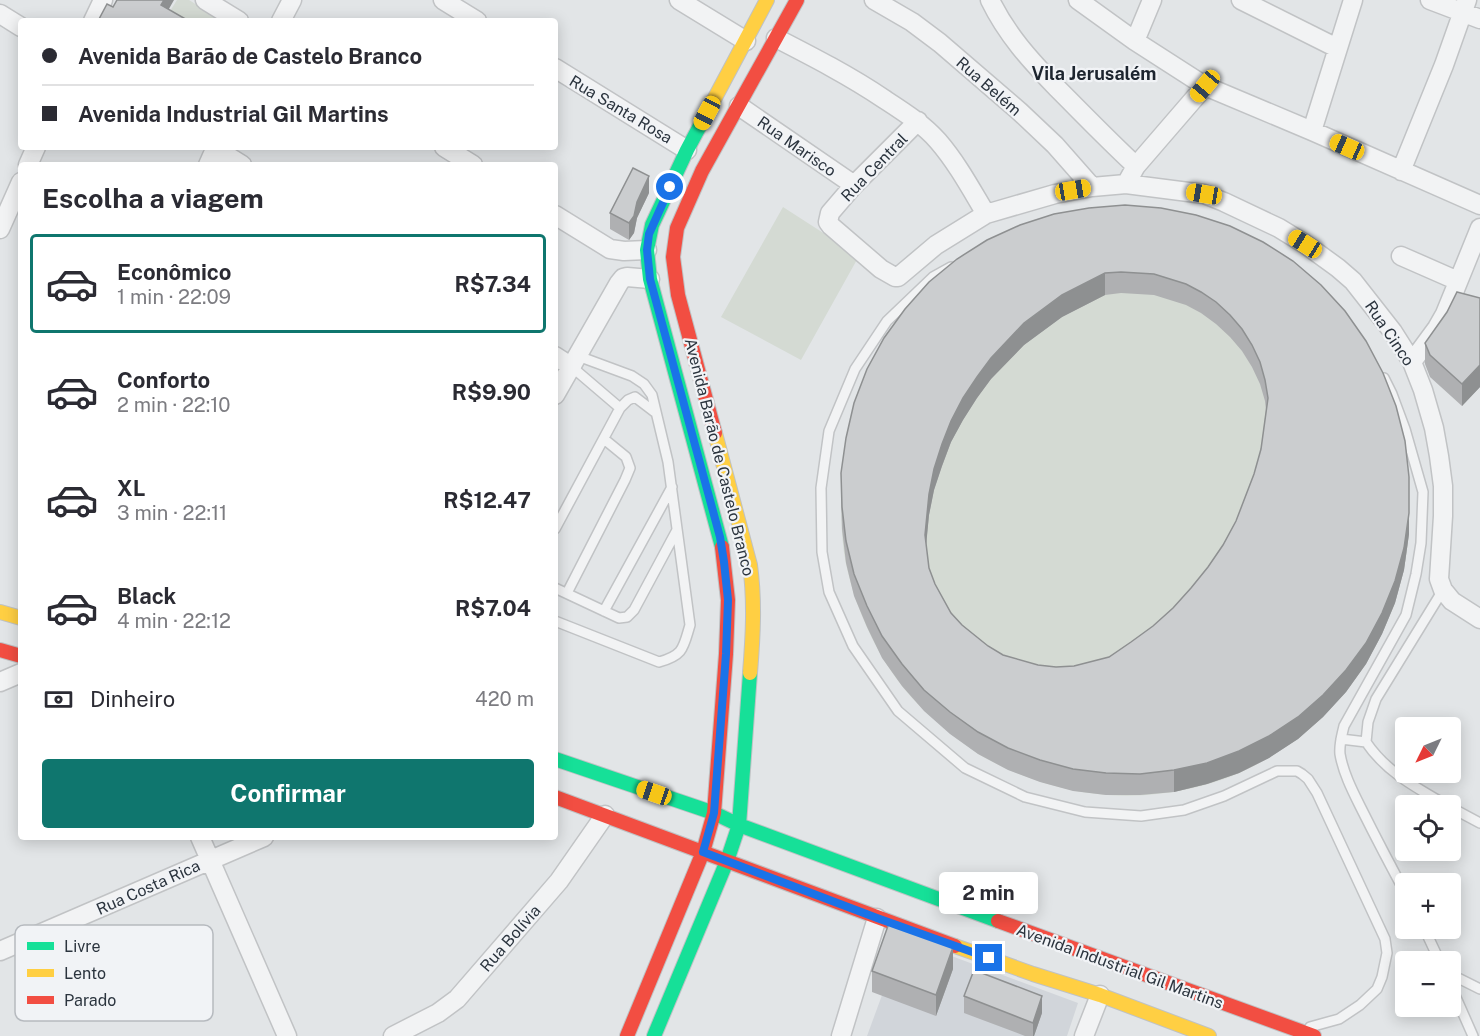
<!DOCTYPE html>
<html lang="pt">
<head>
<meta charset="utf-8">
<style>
	body { margin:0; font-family:"Public Sans",sans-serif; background:#f7f7f7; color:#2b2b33; height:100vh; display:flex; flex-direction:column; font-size:22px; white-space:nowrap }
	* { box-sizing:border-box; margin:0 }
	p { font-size:20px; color:#7c7c81 }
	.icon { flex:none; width:33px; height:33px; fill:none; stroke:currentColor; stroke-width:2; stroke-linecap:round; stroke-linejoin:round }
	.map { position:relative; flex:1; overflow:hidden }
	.panel { position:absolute; left:18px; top:162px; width:540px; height:678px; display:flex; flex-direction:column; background:#fff; border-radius:6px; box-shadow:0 3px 15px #0003 }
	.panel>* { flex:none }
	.hud { position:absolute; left:18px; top:18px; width:540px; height:132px; border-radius:6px; box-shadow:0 3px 15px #0003; display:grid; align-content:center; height:132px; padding:0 24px; background:#fff }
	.needle { width:39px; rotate:227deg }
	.buttons { position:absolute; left:1395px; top:717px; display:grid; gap:12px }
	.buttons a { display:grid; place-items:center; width:66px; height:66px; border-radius:6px; background:#fff; box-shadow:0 3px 15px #0003; font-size:30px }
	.end { position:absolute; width:27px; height:27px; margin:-14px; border:8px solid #1a73e8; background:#fff; box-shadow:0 0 0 3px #fff }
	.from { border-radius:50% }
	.bubble { position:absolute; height:42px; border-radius:6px; background:#fff; box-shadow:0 3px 15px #0003; font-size:20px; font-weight:700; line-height:42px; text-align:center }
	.car { position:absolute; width:18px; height:36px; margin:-18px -9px; border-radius:8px; box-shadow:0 0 4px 2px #0007; background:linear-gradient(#f5c518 24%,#345 0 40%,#f5c518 0 76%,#345 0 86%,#f5c518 0) }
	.hud b { display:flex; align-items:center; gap:21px; height:57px; font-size:22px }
	.hud b+b { border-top:2px solid #e1e1e2 }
	.hud i { width:15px; height:15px; background:#2b2b33 }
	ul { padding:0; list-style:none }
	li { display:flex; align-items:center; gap:18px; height:99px; margin:0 12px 9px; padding:0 12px; border:3px solid transparent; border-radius:6px }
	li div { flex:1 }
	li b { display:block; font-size:22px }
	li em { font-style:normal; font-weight:700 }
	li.selected { border-color:#0f766e }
	li>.icon { width:54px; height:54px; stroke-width:1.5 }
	h2 { padding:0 24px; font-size:27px; line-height:72px }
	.pay { display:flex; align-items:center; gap:15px; height:66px; padding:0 24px; font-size:22px }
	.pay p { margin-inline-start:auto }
	.action { display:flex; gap:12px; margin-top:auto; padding:12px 24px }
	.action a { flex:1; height:69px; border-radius:6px; background:#0f766e; color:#fff; font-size:24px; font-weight:700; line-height:69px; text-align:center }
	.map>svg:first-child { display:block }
</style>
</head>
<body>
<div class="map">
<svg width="1480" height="1036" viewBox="0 0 1480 1036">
	<rect width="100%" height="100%" fill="#e2e5e7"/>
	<path fill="#d1d5da" d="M903 938 1078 1003 1067 1036H867Z"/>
	<path fill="#d4dad3" d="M177 0H189L223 21H168L165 19Z
		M783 207 859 256 801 360 721 317Z
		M1089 229 1405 463C1409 499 1412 536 1403 572 1391 626 1364 675 1325 714 1317 723 1307 729 1298 736 1289 743 1280 751 1270 757 1224 786 1160 799 1107 795 1063 792 1018 777 980 755 970 749 961 740 952 733 943 726 933 719 925 711 885 674 857 616 846 564 839 529 841 494 846 459Z"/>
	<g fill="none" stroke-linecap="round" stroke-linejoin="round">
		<g stroke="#c1c3c5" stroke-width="12">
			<path id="lane" d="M951 267 933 277 887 321 855 369 829 431 821 488 822 552 829 592 853 646 898 711 965 768 1025 797 1085 812 1141 816 1184 810 1224 796 1277 771H1297L1302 774 1308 779 1317 793 1385 939 1387 953 1382 977 1377 989 1360 1005 1339 1019 1310 1027
				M1384 378 1392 394 1405 429 1423 492 1421 543 1416 574 1406 615 1344 726C1342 735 1339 744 1340 754 1343 772 1352 790 1360 806 1375 836 1390 865 1406 894
				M620 408 628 400 635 397 656 413
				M555 529 620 408 572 367
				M555 588 619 618 627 617 634 610 677 530
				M1443 590 1376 699 1368 722 1366 742C1386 772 1417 788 1448 806
				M567 593 625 480 630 468 626 457 604 439
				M604 611 672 487
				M555 621 659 662C684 655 683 648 690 625L668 462 652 395 644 384 632 376 578 356
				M1341 739 1366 742
				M1450 807 1480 823
				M1424 928 1440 962
				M1450 974 1480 989
				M1450 984 1473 1036"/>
		</g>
		<g stroke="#c1c3c5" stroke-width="21">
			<path id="street" d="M205 0 239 21
				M443 0 477 21
				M679 0 746 41
				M874 0 912 22 940 43 1019 111 1055 145 1092 187
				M990 0C1007 35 1030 60 1057 88 1083 114 1109 141 1136 166L1126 184
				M1078 0 1135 41 1205 86 1312 131 1480 205
				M1241 0 1337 48
				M1430 0 1480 19
				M0 14 21 27
				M93 21 103 0
				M281 21 292 0
				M776 38C813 57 850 76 884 99 904 112 923 124 938 141 957 163 971 189 986 214
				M1135 41 1152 0
				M555 68 687 150
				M739 106 854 185
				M918 121 854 185 830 213 828 222 831 226 881 269 895 277H898L904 272 936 245 986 214 1055 194 1092 187 1126 184 1204 194 1224 202 1279 228 1305 244 1338 268 1353 281 1393 332 1412 362 1423 390 1434 428 1439 456 1443 486V516L1439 579 1443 590 1452 601 1480 619
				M1312 131 1353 0
				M213 147 242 165
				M444 147 473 165
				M28 165 36 147
				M208 165 216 147
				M1136 166 1205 86
				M1401 171 1444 65 1467 0
				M555 215 610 249 624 251 647 250
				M0 229 21 182
				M1401 256 1458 281
				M555 356 572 367
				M1412 362 1437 328 1445 314 1480 228
				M555 395 619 283 623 278 627 277 650 279
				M0 682 21 673
				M200 837 287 1036
				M0 951 264 837
				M393 1036 438 1013 457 999 559 881 605 815
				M841 1036 877 918
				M1084 1036 1100 995"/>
		</g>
		<g stroke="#bfc2c4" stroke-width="16">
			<path id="fast" d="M702 122 687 150 652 225 647 250 650 279 722 547
				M555 759 714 813 739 825 998 921
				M654 1036 727 861 739 825 750 673"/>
		</g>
		<g stroke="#bfc2c4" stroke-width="16">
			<path id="slow" d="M702 122 767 0
				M715 433 750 565C755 601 753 636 750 673
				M0 612 21 618
				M955 946 1033 974 1100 995 1209 1036"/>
		</g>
		<g stroke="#bfc2c4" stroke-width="16">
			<path id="jam" d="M715 433 678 295 673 257 677 228 702 171 797 0
				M0 650 21 656
				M555 797 955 946
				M998 921 1314 1036
				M627 1036 703 852 714 813 726 654 728 600 722 547"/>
		</g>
		<use href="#lane" stroke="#f2f3f4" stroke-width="9"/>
		<use href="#street" stroke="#f2f3f4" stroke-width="18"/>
		<use href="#fast" stroke="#16e098" stroke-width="14"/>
		<use href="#slow" stroke="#ffcf43" stroke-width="14"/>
		<use href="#jam" stroke="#f24e42" stroke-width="14"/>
	</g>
	<path fill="#afb0b2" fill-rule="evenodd" d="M649 193 637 218 634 233 629 240 610 229V213Z
		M1161 208 1409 534 1404 570 1395 603 1382 634 1366 664 1346 692 1323 717 1298 739 1269 758 1239 773 1207 784 1174 792 1140 795H1106L1073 791 1040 782 1008 770 978 754 950 734 924 711 902 686 882 658 867 627 854 596 846 563 842 529 841 495ZM1121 293 1154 295 1186 305 1201 313 1216 324 1230 337 1242 351 1252 367 1260 384 1265 401 1266 410 1261 449 1254 474 1236 521 1223 545 1208 567 1191 588 1173 608 1153 626 1131 642 1109 657 1074 666 1056 667 1038 665 1003 655 988 646 962 625 951 613 935 584 929 568 926 544 929 515 934 490 942 466 951 442 963 420 977 398 991 379 1024 345 1062 317 1105 295Z
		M1480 298V387L1462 406 1430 377 1425 364V343Z
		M953 969 936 1016 872 992V971Z
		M964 996 1042 1013 1034 1036H1025L964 1013Z"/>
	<path fill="#8e9091" d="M164 0H174L162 21 161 5Z
		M649 176V193L637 218 634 233 629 240V223L637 202Z
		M1105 273V295L1062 317 1024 345 991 379 977 398 963 420 951 442 942 466 934 490 929 515 925 557V535L929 494 934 469 942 444 951 421 963 398 977 377 991 358 1024 323 1062 295Z
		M1480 365V387L1462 406V384Z
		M1409 477V534L1404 570 1395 603 1382 634 1366 664 1346 692 1323 717 1298 739 1269 758 1239 773 1207 784 1174 792V770Z
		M953 947V969L936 1016V995Z
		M1042 996V1013L1034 1036H1033V1023Z"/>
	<path fill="#cbcdcf" stroke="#8e9091" stroke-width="1.5" fill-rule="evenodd" d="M117 0H164L161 5 189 21H98L107 4 113 7Z
		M633 168 649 176 637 202 634 216 629 223 610 213Z
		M1125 205 1161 208 1196 215 1230 226 1263 242 1293 261 1321 285 1345 311 1366 341 1383 373 1396 406 1405 441 1409 477V513L1404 548 1395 581 1382 613 1366 643 1346 670 1323 695 1298 717 1269 736 1239 751 1207 763 1174 770 1140 774 1106 773 1073 769 1040 760 1008 748 978 732 950 712 924 690 902 664 882 636 867 606 854 574 846 541 842 507 841 473 846 438 854 403 867 369 884 338 905 309 929 282 957 259 987 240 1020 225 1054 214 1089 208ZM1121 272 1154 274 1186 284 1201 292 1216 302 1230 315 1242 329 1252 345 1260 362 1265 380 1268 398 1261 449 1254 474 1236 521 1223 545 1208 567 1191 588 1173 608 1153 626 1131 642 1109 657 1074 666 1056 667 1038 665 1003 655 988 646 962 625 951 613 935 584 929 568 925 535 929 494 934 469 942 444 951 421 963 398 977 377 991 358 1024 323 1062 295 1105 273Z
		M1457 292 1480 298V365L1462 384 1430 355 1425 343 1447 312Z
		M889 923 953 947 936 995 872 971Z
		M974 970 1042 996 1033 1023 964 996Z"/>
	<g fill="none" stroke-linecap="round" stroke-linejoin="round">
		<path stroke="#1a73e8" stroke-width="8" d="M670 187 649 234 647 250 650 279 720 537 724 562 728 600 726 654 714 813 703 852 877 918 989 958"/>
	</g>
	<g text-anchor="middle" stroke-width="4.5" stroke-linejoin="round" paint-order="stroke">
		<g font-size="16" fill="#2b343e" stroke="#f1f3f6">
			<text transform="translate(989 86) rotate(41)" y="6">Rua Belém</text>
			<text transform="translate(621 109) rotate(31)" y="6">Rua Santa Rosa</text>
			<text transform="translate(797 146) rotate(35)" y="6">Rua Marisco</text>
			<text transform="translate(874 167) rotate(-46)" y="6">Rua Central</text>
			<text transform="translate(1390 333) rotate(56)" y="6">Rua Cinco</text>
			<text transform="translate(720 457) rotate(76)" y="6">Avenida Barão de Castelo Branco</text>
			<text transform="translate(148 887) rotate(-24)" y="6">Rua Costa Rica</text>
			<text transform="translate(510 938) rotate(-49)" y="6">Rua Bolívia</text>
			<text transform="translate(1120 966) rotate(20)" y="6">Avenida Industrial Gil Martins</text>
		</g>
		<g font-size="18" font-weight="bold" fill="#1d252f" stroke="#f1f3f6">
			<text x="1094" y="80">Vila Jerusalém</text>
		</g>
	</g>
	<rect x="15" y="925" width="198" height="96" rx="9" fill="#f1f3f6" stroke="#b6babf" stroke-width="1.5"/>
	<rect x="27" y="942" width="27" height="8" fill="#16e098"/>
	<rect x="27" y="969" width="27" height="8" fill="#ffcf43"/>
	<rect x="27" y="996" width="27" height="8" fill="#f24e42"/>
	<g font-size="16" fill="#2b343e">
		<text x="64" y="952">Livre</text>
		<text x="64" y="979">Lento</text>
		<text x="64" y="1006">Parado</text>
	</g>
</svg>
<div class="buttons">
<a><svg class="needle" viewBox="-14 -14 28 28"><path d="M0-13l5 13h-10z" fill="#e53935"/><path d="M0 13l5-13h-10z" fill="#7c7c81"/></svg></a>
<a><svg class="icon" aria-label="locate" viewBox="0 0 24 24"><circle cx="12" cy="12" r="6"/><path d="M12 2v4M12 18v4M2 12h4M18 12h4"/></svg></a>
<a>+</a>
<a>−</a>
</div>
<i class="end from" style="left:670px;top:187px"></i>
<i class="end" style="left:989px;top:958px"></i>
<div class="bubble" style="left:939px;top:872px;width:99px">2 min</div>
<i class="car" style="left:1205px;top:86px;rotate:220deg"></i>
<i class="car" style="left:707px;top:113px;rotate:208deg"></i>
<i class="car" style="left:1347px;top:147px;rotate:294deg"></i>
<i class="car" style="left:1073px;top:190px;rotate:80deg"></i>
<i class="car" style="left:1204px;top:194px;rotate:279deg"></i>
<i class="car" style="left:1305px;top:244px;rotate:302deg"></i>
<i class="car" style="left:654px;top:793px;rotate:289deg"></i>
<div class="hud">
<b><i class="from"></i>Avenida Barão de Castelo Branco</b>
<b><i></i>Avenida Industrial Gil Martins</b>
</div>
<section class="panel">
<h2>Escolha a viagem</h2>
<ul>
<li class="selected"><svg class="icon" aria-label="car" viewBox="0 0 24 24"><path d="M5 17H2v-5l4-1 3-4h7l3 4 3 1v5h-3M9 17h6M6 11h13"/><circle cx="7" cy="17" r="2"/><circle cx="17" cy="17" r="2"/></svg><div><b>Econômico</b><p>1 min · 22:09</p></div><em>R$7.34</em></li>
<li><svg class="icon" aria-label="car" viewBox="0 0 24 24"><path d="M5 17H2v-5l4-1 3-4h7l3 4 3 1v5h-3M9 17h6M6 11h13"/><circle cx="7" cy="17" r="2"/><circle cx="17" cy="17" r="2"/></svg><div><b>Conforto</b><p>2 min · 22:10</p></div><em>R$9.90</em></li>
<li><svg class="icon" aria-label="car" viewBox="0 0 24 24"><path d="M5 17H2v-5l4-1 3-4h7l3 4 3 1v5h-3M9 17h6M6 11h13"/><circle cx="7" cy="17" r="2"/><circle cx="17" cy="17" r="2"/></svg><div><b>XL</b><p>3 min · 22:11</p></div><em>R$12.47</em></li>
<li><svg class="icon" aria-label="car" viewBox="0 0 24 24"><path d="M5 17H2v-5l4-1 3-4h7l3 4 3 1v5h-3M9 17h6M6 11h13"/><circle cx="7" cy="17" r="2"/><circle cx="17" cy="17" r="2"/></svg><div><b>Black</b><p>4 min · 22:12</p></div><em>R$7.04</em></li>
</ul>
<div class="pay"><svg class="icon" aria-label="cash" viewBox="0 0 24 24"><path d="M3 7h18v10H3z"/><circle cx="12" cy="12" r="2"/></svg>Dinheiro<p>420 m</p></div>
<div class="action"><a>Confirmar</a></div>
</section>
</div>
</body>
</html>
